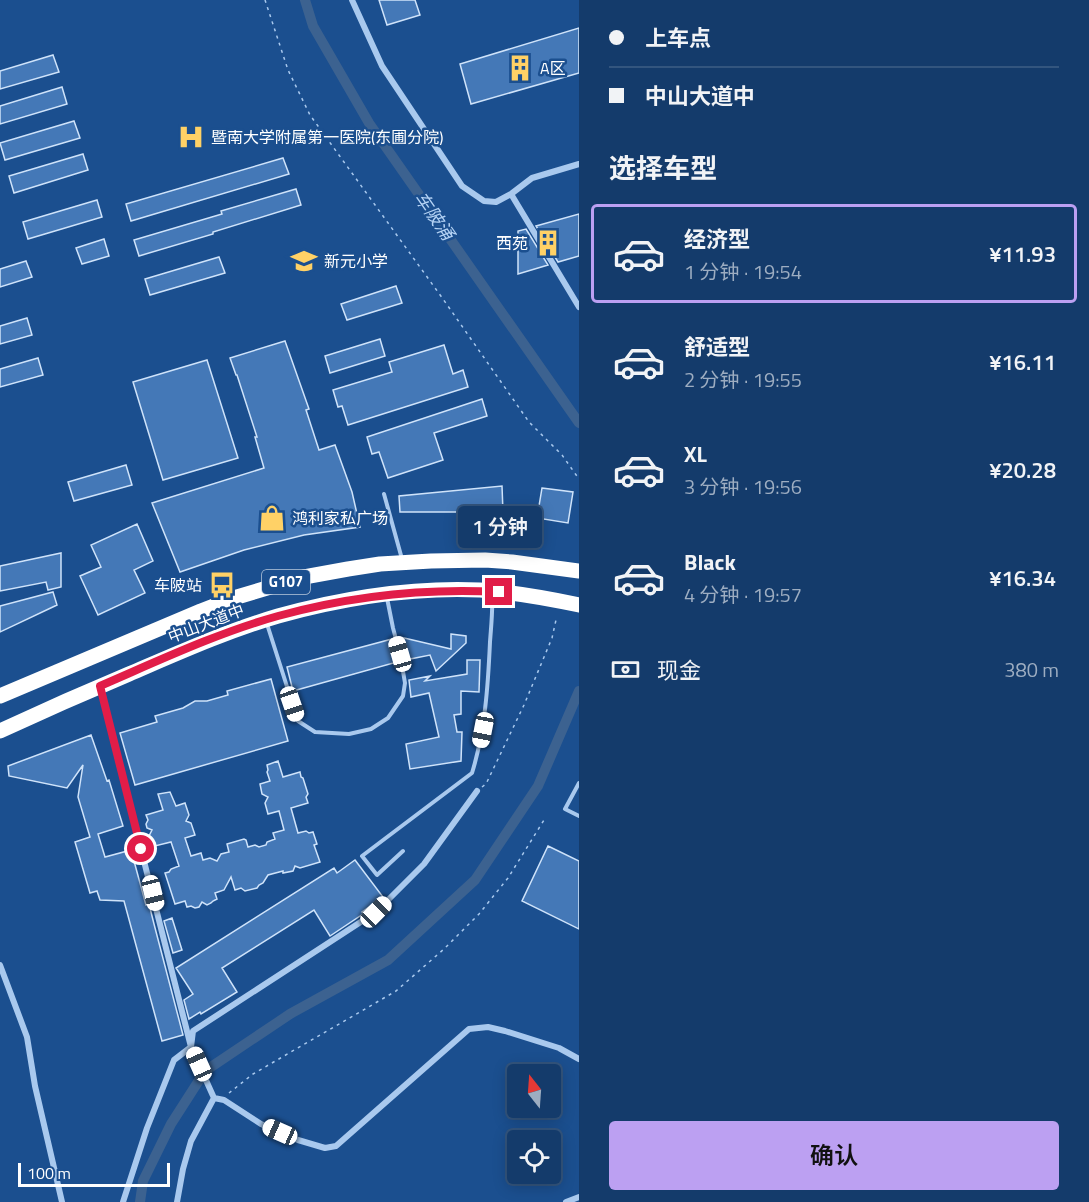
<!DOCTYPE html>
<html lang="zh">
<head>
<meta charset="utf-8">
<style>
	body { margin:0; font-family:"Titillium Web","Noto Sans SC",sans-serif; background:#214673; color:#f1f3f6; height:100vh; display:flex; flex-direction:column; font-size:22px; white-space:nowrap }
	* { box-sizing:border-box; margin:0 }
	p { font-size:20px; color:#9dadc1 }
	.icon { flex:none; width:33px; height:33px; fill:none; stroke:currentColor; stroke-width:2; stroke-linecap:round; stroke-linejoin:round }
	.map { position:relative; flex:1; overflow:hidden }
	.details { display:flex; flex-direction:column; background:#143b6b; width:510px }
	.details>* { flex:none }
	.hud { display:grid; align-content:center; height:132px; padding:0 30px; background:#143b6b }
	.needle { width:39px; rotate:343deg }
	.controls { position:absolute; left:507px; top:1064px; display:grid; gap:12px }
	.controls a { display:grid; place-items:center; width:54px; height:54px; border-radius:6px; background:#143b6b; box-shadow:0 3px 15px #0003,0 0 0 2px #33557e; font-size:30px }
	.scale { position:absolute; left:18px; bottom:15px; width:152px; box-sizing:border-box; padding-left:6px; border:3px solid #fff; border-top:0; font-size:16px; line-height:21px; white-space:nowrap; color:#fff; -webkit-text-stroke:4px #1b4f8f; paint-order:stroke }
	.end { position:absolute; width:27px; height:27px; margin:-14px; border:8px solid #e11d48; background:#fff; box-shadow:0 0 0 3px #fff }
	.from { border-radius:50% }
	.bubble { position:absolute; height:42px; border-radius:6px; background:#143b6b; box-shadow:0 3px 15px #0003,0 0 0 2px #33557e; font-size:20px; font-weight:600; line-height:42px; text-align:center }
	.car { position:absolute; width:18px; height:36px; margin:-18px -9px; border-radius:8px; box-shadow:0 0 4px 2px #0007; background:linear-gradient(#fff 24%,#345 0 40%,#fff 0 76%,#345 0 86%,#fff 0) }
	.hud b { display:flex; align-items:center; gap:21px; height:57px; font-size:22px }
	.hud b+b { border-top:2px solid #33557e }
	.hud i { width:15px; height:15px; background:#f1f3f6 }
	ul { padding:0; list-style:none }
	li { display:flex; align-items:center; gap:18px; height:99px; margin:0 12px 9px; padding:0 18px; border:3px solid transparent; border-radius:6px }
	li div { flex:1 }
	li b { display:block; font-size:22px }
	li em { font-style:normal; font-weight:600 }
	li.current { border-color:#bca0f2 }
	li>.icon { width:54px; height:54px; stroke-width:1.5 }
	h2 { padding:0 30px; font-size:27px; line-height:72px }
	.pay { display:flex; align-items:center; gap:15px; height:66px; padding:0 30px; font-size:22px }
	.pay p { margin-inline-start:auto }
	.action { display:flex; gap:12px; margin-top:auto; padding:12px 30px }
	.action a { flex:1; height:69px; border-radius:6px; background:#bca0f2; color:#111; font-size:24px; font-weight:600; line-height:69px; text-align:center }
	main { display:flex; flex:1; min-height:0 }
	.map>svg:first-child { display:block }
</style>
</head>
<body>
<main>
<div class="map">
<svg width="579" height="1202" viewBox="0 0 579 1202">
	<rect width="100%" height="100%" fill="#1b4f8f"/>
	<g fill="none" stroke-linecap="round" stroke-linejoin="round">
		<path stroke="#3c6290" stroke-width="10" d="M305 0 313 26 369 123 579 423
			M140 1202 143 1181 171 1124 205 1071 290 1014 388 960 475 880 538 786 579 691"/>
	</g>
	<path fill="#4478b7" stroke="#cfe3fa" stroke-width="1.5" d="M379 0H415L420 15 387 25Z
		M579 28V73L471 104 460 64Z
		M53 55 59 72 0 89V71Z
		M62 87 67 104 0 124V106Z
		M74 121 80 138 5 160 0 143Z
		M83 154 88 170 14 193 9 176Z
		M283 158 289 174 131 221 126 204Z
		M296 189 301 205 213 232V234L139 256 134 240 222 214 221 211Z
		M97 200 102 217 28 239 23 222Z
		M579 214V256L558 262 536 226Z
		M526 229 548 265 518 274V231Z
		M104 239 109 256 82 264 76 248Z
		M219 257 225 273 150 295 145 279Z
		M26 261 32 277 0 287V269Z
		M396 286 402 303 347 320 341 304Z
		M27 318 32 335 0 344V326Z
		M380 339 385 356 330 373 325 356Z
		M285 341 309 409 306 410 319 450 335 445 352 492 360 527 304 535 244 550 180 572 152 503 264 468 255 437H257L237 375H236L230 358Z
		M444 345 453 374 463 370 468 387 348 425 342 406 338 407 333 390 392 372 389 362Z
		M38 358 43 375 0 387V369Z
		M207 360 238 458 163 480 133 382Z
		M482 399 487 416 434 433 443 460 388 478 379 452 372 454 367 437Z
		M126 465 132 485 74 501 68 482Z
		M502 486 503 512H400L399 496Z
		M542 488 573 492 568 523 537 518Z
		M137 524 153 561 134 570 145 593 98 615 80 576 101 567 91 545Z
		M61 553V587L48 590 46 582 0 591V566Z
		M53 592 57 605 0 632V606Z
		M451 634 466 636V643L436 671 430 655 405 660 400 637 451 649Z
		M392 639 397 662 293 691 287 667Z
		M467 660H480L479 692 461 691V714L454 715 457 732H462L461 761 410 769 406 744 439 737 429 693 411 697 409 680 430 676 425 681 467 674Z
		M271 679 288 741 135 785 120 733 157 722 155 716 183 708 195 701H207L228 695 227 691Z
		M91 735 107 781 109 780 123 826 98 834 105 857 131 850 146 905 149 904 154 924 183 1035 162 1041 124 901 100 900 97 891 90 893 75 842 90 837 78 797 83 765 67 788 9 776 8 766Z
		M278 761 283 777 300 772 301 777 303 778 308 794 306 797 308 803 291 808 298 833 306 831 309 833 313 832 317 844 314 845 320 862 300 868 295 866 293 871 283 873V871L268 875 263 883 259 885 257 888 245 891 241 888 235 890 231 877 224 890 215 893 217 899 213 901 211 903 207 905 202 902 199 907 195 908 191 906 187 907 185 901 175 904 165 873 169 872 171 869 179 866 171 842 155 846 149 836 152 830 147 828 146 824 148 820 146 815 163 810 158 794 170 792 176 806 185 803 189 815 186 821 191 823 195 835 185 838 191 856 201 853 203 860 210 858 217 861 221 854 229 852 227 844 244 839 246 840 248 847 255 845 259 847 266 845 267 842 275 839 273 833 284 830 279 811 268 814 265 803 268 797 262 794 260 784 270 781 267 772 268 770 267 765Z
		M548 846 579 861V929L522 901Z
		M355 860 383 897 362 912 363 914 330 936 314 910 222 968 237 992 201 1014 200 1012 189 1019 184 1000 193 994 176 968 334 868 337 873Z
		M172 918 182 950 173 953 164 921Z"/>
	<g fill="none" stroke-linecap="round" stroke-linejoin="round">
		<path stroke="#a9c9ee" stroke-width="1.5" stroke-dasharray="3 4.5" stroke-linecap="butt" d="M265 0 288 70 310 115 443 299 529 422 562 455 579 479
			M482 787 486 784 524 705 552 638 556 620
			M229 1093 253 1074 396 991 444 949 479 914 508 878 544 820"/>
		<path stroke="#a9c9ee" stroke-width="4" d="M384 494 402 559
			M267 624 298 721 315 732 349 734 371 729 388 718 403 696 405 683 400 654 393 628 387 598
			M579 783 565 809 579 816
			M403 851 377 875 362 856 472 773C485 731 488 686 490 642 491 627 493 611 492 595"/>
		<path stroke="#a9c9ee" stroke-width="6" d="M352 0 382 66 462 186 484 201 496 202 511 194 532 178 579 164
			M511 194 579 307
			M100 687 191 1047 214 1098 191 1141 183 1169 177 1202
			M0 965 27 1037 35 1086 62 1202
			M214 1098 224 1100 261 1124 298 1140 325 1148 336 1146 469 1029 488 1027 505 1031 559 1048 579 1059
			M123 1202 147 1128 174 1060 191 1047 193 1031 376 912 424 864 477 791
			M566 1202 579 1197"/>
		<path stroke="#fff" stroke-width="15" d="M0 696 201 611 237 597 304 577 348 569 380 564 431 561 485 560 512 562 579 571
			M0 731C43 711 86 692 129 674 178 653 227 631 278 616 343 598 413 587 480 590 513 592 546 598 579 605"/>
	</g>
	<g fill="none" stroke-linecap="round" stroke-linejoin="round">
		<path stroke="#e11d48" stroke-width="8" d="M141 849 100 686C158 661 217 633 278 616 351 596 424 588 499 592"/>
	</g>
	<defs>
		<g id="building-bare" transform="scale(2.07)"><path d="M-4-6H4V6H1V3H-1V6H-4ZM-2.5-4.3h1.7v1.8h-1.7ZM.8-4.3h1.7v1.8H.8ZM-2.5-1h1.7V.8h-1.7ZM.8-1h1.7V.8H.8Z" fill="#ffd166" stroke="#1b4f8f" stroke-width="2.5" paint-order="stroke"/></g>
		<g id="hospital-bare" transform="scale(2.07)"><path d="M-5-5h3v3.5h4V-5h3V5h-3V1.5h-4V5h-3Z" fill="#ffd166" stroke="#1b4f8f" stroke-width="2.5" paint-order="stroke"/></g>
		<g id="school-bare" transform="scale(2.07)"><path d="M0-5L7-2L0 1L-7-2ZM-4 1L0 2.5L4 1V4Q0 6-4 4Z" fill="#ffd166" stroke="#1b4f8f" stroke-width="2.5" paint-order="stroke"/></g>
		<g id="shop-bare" transform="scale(2.07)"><path d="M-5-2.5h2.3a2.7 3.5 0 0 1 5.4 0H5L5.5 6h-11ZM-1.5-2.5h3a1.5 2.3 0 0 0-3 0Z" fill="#ffd166" stroke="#1b4f8f" stroke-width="2.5" paint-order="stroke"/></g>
		<g id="bus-bare" transform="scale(2.07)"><path d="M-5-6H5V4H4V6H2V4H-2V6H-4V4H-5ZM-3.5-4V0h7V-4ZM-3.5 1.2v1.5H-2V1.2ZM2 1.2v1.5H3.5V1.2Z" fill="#ffd166" stroke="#1b4f8f" stroke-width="2.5" paint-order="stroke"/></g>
	</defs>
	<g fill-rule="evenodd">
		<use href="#building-bare" x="520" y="68"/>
		<use href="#hospital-bare" x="191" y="137"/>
		<use href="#building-bare" x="548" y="243"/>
		<use href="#school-bare" x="304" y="261"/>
		<use href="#shop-bare" x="272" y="518"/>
		<use href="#bus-bare" x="222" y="585"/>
	</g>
	<g text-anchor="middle" stroke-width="5" stroke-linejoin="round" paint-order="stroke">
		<rect fill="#1b4f8f" stroke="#bbcadd" stroke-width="1.5" x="262" y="570" width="48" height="24" rx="4.5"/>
		<g font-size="15" font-weight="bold" fill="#fff">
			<text x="286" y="587">G107</text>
		</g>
		<g font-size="16" fill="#fff" stroke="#1b4f8f" text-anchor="start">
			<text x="540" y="74">A区</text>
			<text x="211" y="143">暨南大学附属第一医院(东圃分院)</text>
			<text x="528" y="249" text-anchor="end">西苑</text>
			<text x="324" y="267">新元小学</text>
			<text x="292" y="524">鸿利家私广场</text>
			<text x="202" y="591" text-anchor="end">车陂站</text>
		</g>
		<g font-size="16" fill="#fff" stroke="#1b4f8f">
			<text transform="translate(206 623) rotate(-21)" y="6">中山大道中</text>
		</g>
		<g font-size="18" font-style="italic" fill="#b5d3f5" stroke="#1b4f8f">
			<text transform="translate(434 216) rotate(55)" y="6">车陂涌</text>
		</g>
	</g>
</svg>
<div class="controls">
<a><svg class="needle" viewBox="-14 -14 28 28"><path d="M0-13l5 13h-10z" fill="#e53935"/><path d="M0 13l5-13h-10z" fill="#9dadc1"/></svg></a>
<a><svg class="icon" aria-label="locate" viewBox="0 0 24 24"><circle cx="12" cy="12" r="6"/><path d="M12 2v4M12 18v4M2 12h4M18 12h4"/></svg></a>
</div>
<div class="scale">100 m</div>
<i class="end from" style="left:141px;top:849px"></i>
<i class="end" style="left:499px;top:592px"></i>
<div class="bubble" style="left:458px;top:506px;width:84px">1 分钟</div>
<i class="car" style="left:400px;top:654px;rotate:344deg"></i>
<i class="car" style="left:292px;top:704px;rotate:161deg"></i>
<i class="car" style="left:483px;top:730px;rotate:191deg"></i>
<i class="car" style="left:153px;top:893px;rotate:166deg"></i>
<i class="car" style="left:376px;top:912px;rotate:45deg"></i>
<i class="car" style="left:199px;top:1064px;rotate:336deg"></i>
<i class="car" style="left:280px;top:1132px;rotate:294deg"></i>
</div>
<section class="details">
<div class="hud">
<b><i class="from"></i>上车点</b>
<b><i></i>中山大道中</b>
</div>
<h2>选择车型</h2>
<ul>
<li class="current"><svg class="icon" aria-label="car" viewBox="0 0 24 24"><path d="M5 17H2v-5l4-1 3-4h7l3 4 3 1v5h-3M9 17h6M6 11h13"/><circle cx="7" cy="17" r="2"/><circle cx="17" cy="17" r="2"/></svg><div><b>经济型</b><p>1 分钟 · 19:54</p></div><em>¥11.93</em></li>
<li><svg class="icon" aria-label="car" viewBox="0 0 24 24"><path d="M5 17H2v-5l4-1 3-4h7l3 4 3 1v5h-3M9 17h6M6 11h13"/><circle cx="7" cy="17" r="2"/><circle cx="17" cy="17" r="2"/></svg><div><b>舒适型</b><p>2 分钟 · 19:55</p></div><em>¥16.11</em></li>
<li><svg class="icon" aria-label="car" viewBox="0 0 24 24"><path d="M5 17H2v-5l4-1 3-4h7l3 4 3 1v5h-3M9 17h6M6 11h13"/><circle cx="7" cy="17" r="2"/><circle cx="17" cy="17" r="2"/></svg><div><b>XL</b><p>3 分钟 · 19:56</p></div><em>¥20.28</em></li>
<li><svg class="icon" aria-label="car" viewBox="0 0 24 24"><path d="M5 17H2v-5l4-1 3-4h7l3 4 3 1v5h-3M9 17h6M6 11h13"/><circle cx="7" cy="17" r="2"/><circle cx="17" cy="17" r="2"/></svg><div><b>Black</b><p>4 分钟 · 19:57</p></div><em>¥16.34</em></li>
</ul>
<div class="pay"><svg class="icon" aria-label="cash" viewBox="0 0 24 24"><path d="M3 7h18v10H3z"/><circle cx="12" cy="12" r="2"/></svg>现金<p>380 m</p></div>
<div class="action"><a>确认</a></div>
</section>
</main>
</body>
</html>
